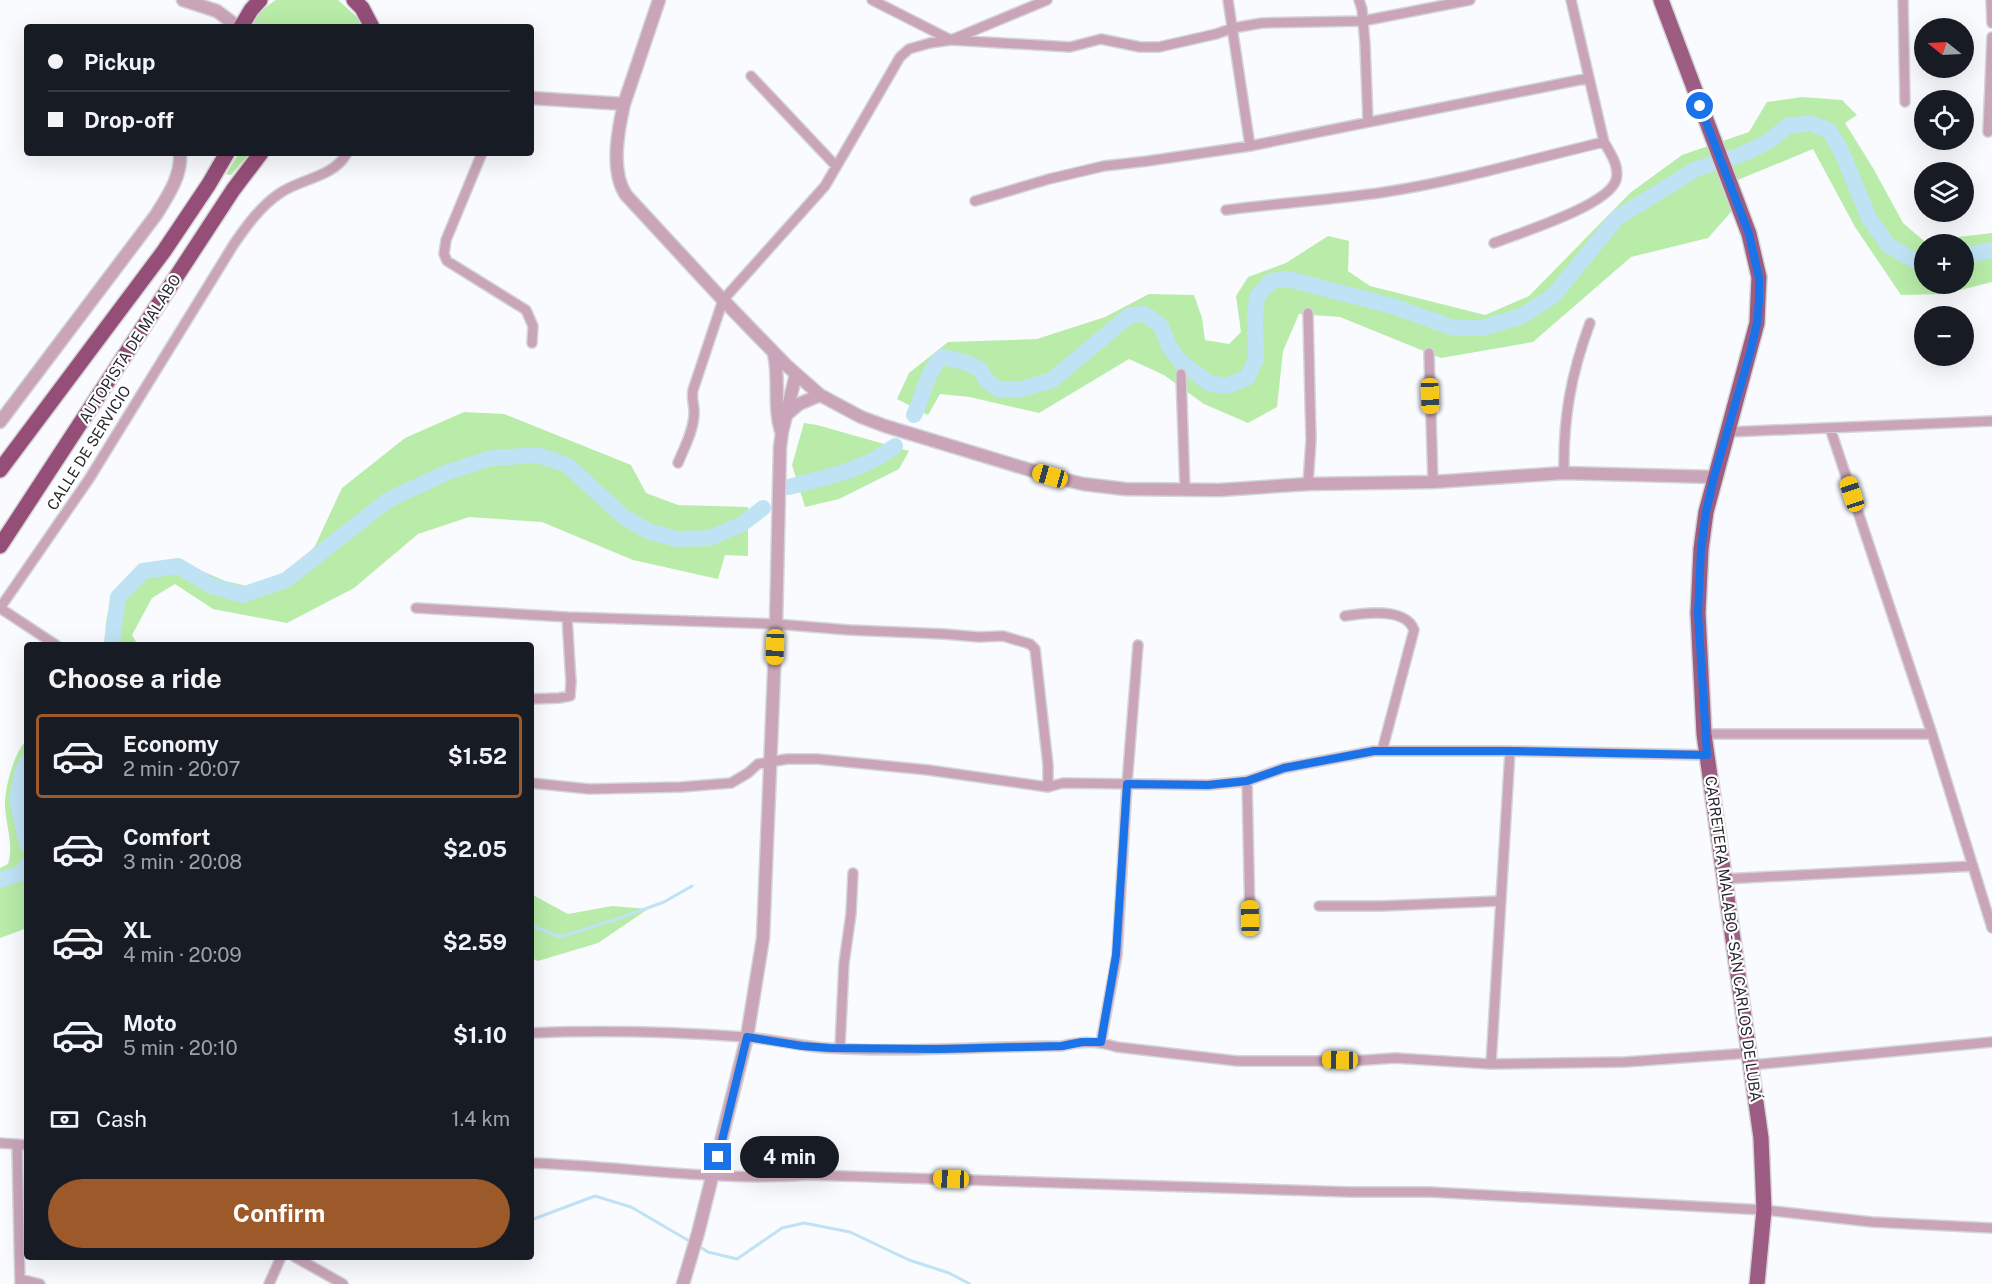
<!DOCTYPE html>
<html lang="en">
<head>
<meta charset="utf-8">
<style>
	body { margin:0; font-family:"Public Sans",sans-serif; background:#242831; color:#f1f3f6; height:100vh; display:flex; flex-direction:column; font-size:22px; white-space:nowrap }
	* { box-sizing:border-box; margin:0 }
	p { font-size:20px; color:#9ea1a6 }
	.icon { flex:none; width:33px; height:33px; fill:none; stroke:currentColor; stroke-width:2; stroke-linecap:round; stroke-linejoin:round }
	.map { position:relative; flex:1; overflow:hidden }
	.drawer { position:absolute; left:24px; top:642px; width:510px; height:618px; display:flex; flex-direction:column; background:#171b24; border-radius:6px; box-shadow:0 6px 24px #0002 }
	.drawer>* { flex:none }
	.banner { position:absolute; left:24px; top:24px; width:510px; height:132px; border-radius:6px; box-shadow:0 6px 24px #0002; display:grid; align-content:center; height:132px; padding:0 24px; background:#171b24 }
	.needle { width:39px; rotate:288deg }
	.tools { position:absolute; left:1914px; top:18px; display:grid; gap:12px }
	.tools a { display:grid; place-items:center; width:60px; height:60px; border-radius:50%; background:#171b24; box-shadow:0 6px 24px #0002; font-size:30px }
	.end { position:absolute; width:27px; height:27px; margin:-14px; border:8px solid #1a73e8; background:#fff; box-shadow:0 0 0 3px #fff }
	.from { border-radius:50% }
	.bubble { position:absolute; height:42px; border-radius:21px; background:#171b24; box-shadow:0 6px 24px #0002; font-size:20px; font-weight:700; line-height:42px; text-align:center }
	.car { position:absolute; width:18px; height:36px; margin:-18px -9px; border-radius:8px; box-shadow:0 0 4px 2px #0007; background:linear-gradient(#f5c518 24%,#345 0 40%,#f5c518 0 76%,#345 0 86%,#f5c518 0) }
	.banner b { display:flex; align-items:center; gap:21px; height:57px; font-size:22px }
	.banner b+b { border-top:2px solid #363941 }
	.banner i { width:15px; height:15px; background:#f1f3f6 }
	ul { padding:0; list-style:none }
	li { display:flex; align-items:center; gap:18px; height:84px; margin:0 12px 9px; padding:0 12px; border:3px solid transparent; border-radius:6px }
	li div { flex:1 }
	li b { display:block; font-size:22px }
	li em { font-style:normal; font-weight:700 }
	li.on { border-color:#9c592a }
	li>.icon { width:54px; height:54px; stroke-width:1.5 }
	h2 { padding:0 24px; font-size:27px; line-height:72px }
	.pay { display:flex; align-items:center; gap:15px; height:66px; padding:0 24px; font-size:22px }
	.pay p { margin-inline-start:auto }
	.primary-button { display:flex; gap:12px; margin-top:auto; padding:12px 24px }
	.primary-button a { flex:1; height:69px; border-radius:36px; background:#9c592a; color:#fff; font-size:24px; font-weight:700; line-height:69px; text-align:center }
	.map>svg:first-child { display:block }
</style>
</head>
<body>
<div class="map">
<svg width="1992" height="1284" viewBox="0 0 1992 1284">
	<rect width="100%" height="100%" fill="#f9fbfe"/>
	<path fill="#b8eca8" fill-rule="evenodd" d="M276 0H338L357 17 362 27H252C256 15 266 6 276 0Z
		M1802 97 1842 100 1857 115 1845 123 1873 168 1903 223 1924 241 1992 233V282L1945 294 1901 295 1855 227 1813 149 1728 184 1738 204 1708 238 1631 257 1533 342 1441 358 1340 317 1299 314 1283 351 1277 407 1248 423 1204 404 1164 375 1129 359 1039 413 970 397 940 394 928 415 897 399 909 373 948 342 1037 339 1105 317 1149 294 1194 295 1202 318 1205 340 1229 344 1241 332 1236 296 1248 277 1286 263 1328 236 1349 241 1348 271 1370 286 1485 315 1529 296 1630 193 1682 155 1749 132 1767 102ZM1924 244H1964V284H1924Z
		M239 153H250L231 175 226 174Z
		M464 412 504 414 631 465 646 493 678 505 748 507V556L725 555 718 579 633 560 542 522 469 517 418 534 354 588 287 623 213 609 175 584 152 598 132 635 138 645H107C101 608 117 593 138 565L175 559 225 581 256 588 286 576 315 546 342 488 405 438Z
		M804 423 817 425 909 451 899 469 839 499 805 507 792 465Z
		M27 740V928L0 938V868L8 864C14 845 6 826 5 807 4 790 14 751 27 740Z
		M531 894 568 914 612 906 648 909 598 943 538 961 531 958Z"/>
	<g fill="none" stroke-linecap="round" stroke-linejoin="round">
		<path stroke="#bfe2f5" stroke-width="3" d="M531 925 560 937 617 919 664 902 692 886
			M531 1220 595 1196 631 1207 691 1242
			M697 1245 708 1252 737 1259 782 1228 804 1223 850 1232 909 1260 949 1273 970 1284"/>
		<path stroke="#bfe2f5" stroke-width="16" d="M1964 256 1992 250
			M914 415C924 395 926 372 942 357L965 362 980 369 987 381 998 389 1019 390 1052 380 1130 315 1145 314 1161 326 1169 346 1181 362 1209 383 1226 386 1247 378 1256 359 1255 318 1257 297 1271 281 1288 279 1392 306 1454 328H1483L1522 316 1553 296 1617 218 1696 169 1740 155 1766 143 1788 126 1810 123 1830 131 1843 155 1869 218 1888 245 1915 261 1924 262
			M789 487C826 477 863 471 895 446
			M113 645 112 642 118 597 143 571 178 566 212 586 242 595 286 580 388 500 448 472 491 458 538 455 567 465 624 517 648 531 676 539 710 538 742 524 763 508
			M27 762 23 770 17 799 27 844
			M0 880 21 873 27 865"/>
		<g stroke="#d3d5d8" stroke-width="12">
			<path id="minor" d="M872 0 951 40 1047 0
				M1228 0 1250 146
				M1359 0 1362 9 1365 44 1368 122
				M1903 0 1905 102
				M1991 0 1992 23
				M751 76 836 166
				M1988 132 1992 37
				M482 153 446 240 444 254 447 261 526 310 533 326 532 343
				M975 201 1049 179 1104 166 1148 161 1250 146 1589 78
				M1226 210C1279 203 1332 200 1385 192 1459 181 1531 159 1604 142
				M1494 243C1519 233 1608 206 1616 180 1620 166 1610 153 1604 142L1571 0
				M1308 313 1311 440 1308 484
				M1429 353 1433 482
				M1181 374 1185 490
				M1830 428 1932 734 1992 928
				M1729 432 1992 421
				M678 463C684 448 693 432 694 415 695 407 691 399 693 390L723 300 825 186 889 76 900 57 909 49 930 43 951 40 1070 47 1101 39 1140 47H1159L1216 34 1233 28 1262 23 1363 21 1470 0
				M1564 473C1563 418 1571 374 1590 323
				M0 608 89 479 234 244C247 225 261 206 280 193 302 178 333 178 347 153
				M0 608 56 645
				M416 608 567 617
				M1345 616C1363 613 1406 607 1414 630L1382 751
				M531 699 559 698 570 696 571 682 567 617 776 624 849 630 944 634 979 637 1003 636 1030 644 1035 649 1048 765V787
				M1704 734H1932
				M1247 781 1250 918
				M531 783 589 789 681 787 731 783 748 773 758 764 787 759H817L928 770 1048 787 1063 783 1208 785 1247 781 1284 768 1374 751H1510L1707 755
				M1724 879 1973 866
				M1319 906H1381L1500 901
				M531 1033C602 1030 674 1032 745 1037 772 1039 799 1046 826 1048 905 1053 984 1046 1062 1046 1082 1041 1097 1041 1117 1047L1237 1061H1352L1395 1058 1491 1064 1625 1062 1750 1053
				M1101 1042 1117 955 1127 784 1138 645
				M840 1047 844 963 851 914 853 873
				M1491 1064 1510 751
				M1751 1065 1992 1042
				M0 1143 27 1145
				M17 1144 20 1284
				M531 1163C623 1166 716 1182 808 1175L1351 1192H1429L1764 1210 1872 1222 1992 1228
				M295 1257 343 1284
				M20 1279 40 1284
				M269 1284 281 1257"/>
		</g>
		<g stroke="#d3d5d8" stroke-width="15">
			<path id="tertiary" d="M183 0 217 11 238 27
				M531 98 624 104 659 0
				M624 104C618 130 610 171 626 195L723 300 786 365 820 395 861 417 885 426 1050 476 1083 484 1125 489 1219 490 1308 484 1433 482 1564 473 1714 477
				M774 354C780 379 773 406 781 431
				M786 415 799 404 820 395
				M0 422 156 215C167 197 182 176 180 153
				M683 1284 698 1233 747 1037 763 938 776 624 780 447 782 432 796 374"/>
		</g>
		<g stroke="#d3d5d8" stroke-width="18">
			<path id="primary" d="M1661 0 1749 234 1759 277 1757 323 1706 512 1701 549 1698 613 1704 734 1761 1138 1764 1210 1757 1284"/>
		</g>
		<g stroke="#d3d5d8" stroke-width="18">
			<path id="trunk" d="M354 0 362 8 372 27
				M241 27 251 10 260 0
				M0 470 164 251 209 184 227 153
				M0 546 233 190 261 153"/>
		</g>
		<use href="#minor" stroke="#caa5b9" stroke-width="9"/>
		<use href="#tertiary" stroke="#caa5b9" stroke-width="12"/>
		<use href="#primary" stroke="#9d5c81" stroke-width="15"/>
		<use href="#trunk" stroke="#944e77" stroke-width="15"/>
	</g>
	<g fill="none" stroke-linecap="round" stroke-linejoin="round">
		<path stroke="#1a73e8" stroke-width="8" d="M718 1157 747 1037 802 1046 830 1048 941 1049 1062 1046 1082 1042H1101L1116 955 1127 784 1208 785 1247 781 1284 768 1374 751H1510L1707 755 1698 613 1701 549 1706 512 1714 477 1750 353 1757 323 1759 301V278L1749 234 1700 106"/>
	</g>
	<g text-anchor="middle" stroke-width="4.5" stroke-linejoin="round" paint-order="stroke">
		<g font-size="15" fill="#26282a" stroke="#fff">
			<text transform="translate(130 349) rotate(-57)" y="5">AUTOPISTA DE MALABO</text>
			<text transform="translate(89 448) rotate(-58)" y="5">CALLE DE SERVICIO</text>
			<text transform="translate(1733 939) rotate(82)" y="5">CARRETERA MALABO - SAN CARLOS DE LUBÁ</text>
		</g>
	</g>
</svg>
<div class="tools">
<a><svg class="needle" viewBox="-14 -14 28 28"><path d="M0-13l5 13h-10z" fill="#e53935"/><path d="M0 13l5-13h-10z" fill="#9ea1a6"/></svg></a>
<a><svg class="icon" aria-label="locate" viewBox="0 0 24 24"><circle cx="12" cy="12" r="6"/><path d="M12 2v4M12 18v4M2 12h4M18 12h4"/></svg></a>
<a><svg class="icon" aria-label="layers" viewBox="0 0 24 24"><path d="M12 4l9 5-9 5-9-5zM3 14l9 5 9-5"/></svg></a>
<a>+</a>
<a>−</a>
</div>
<i class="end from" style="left:1700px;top:106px"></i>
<i class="end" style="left:718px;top:1157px"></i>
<div class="bubble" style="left:740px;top:1136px;width:99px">4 min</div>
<i class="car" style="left:1430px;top:396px;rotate:178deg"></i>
<i class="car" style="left:1050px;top:476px;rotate:286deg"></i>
<i class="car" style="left:1852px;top:494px;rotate:342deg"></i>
<i class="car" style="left:775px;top:647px;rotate:182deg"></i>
<i class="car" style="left:1250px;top:918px;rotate:359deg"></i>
<i class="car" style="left:1340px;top:1060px;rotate:271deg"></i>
<i class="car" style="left:951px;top:1179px;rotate:272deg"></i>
<div class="banner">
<b><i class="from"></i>Pickup</b>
<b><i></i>Drop-off</b>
</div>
<section class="drawer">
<h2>Choose a ride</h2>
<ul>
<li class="on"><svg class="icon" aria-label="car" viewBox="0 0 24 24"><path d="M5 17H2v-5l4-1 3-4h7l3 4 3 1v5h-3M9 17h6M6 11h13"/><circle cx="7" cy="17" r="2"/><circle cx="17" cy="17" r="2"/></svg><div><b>Economy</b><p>2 min · 20:07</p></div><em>$1.52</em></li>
<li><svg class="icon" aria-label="car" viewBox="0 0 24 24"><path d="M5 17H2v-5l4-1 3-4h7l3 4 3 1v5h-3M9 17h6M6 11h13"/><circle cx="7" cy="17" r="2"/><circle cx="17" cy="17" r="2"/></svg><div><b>Comfort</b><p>3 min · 20:08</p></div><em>$2.05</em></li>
<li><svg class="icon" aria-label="car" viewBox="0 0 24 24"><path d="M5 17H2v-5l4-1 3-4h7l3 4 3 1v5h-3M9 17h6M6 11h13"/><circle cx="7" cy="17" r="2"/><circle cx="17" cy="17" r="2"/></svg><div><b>XL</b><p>4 min · 20:09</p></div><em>$2.59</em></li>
<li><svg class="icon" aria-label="car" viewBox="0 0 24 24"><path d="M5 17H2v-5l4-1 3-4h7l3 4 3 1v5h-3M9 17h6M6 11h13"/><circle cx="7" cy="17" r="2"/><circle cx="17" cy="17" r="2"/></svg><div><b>Moto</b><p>5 min · 20:10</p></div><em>$1.10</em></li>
</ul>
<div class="pay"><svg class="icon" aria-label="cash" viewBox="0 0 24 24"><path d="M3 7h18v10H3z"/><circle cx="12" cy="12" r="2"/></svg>Cash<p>1.4 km</p></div>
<div class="primary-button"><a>Confirm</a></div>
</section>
</div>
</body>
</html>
